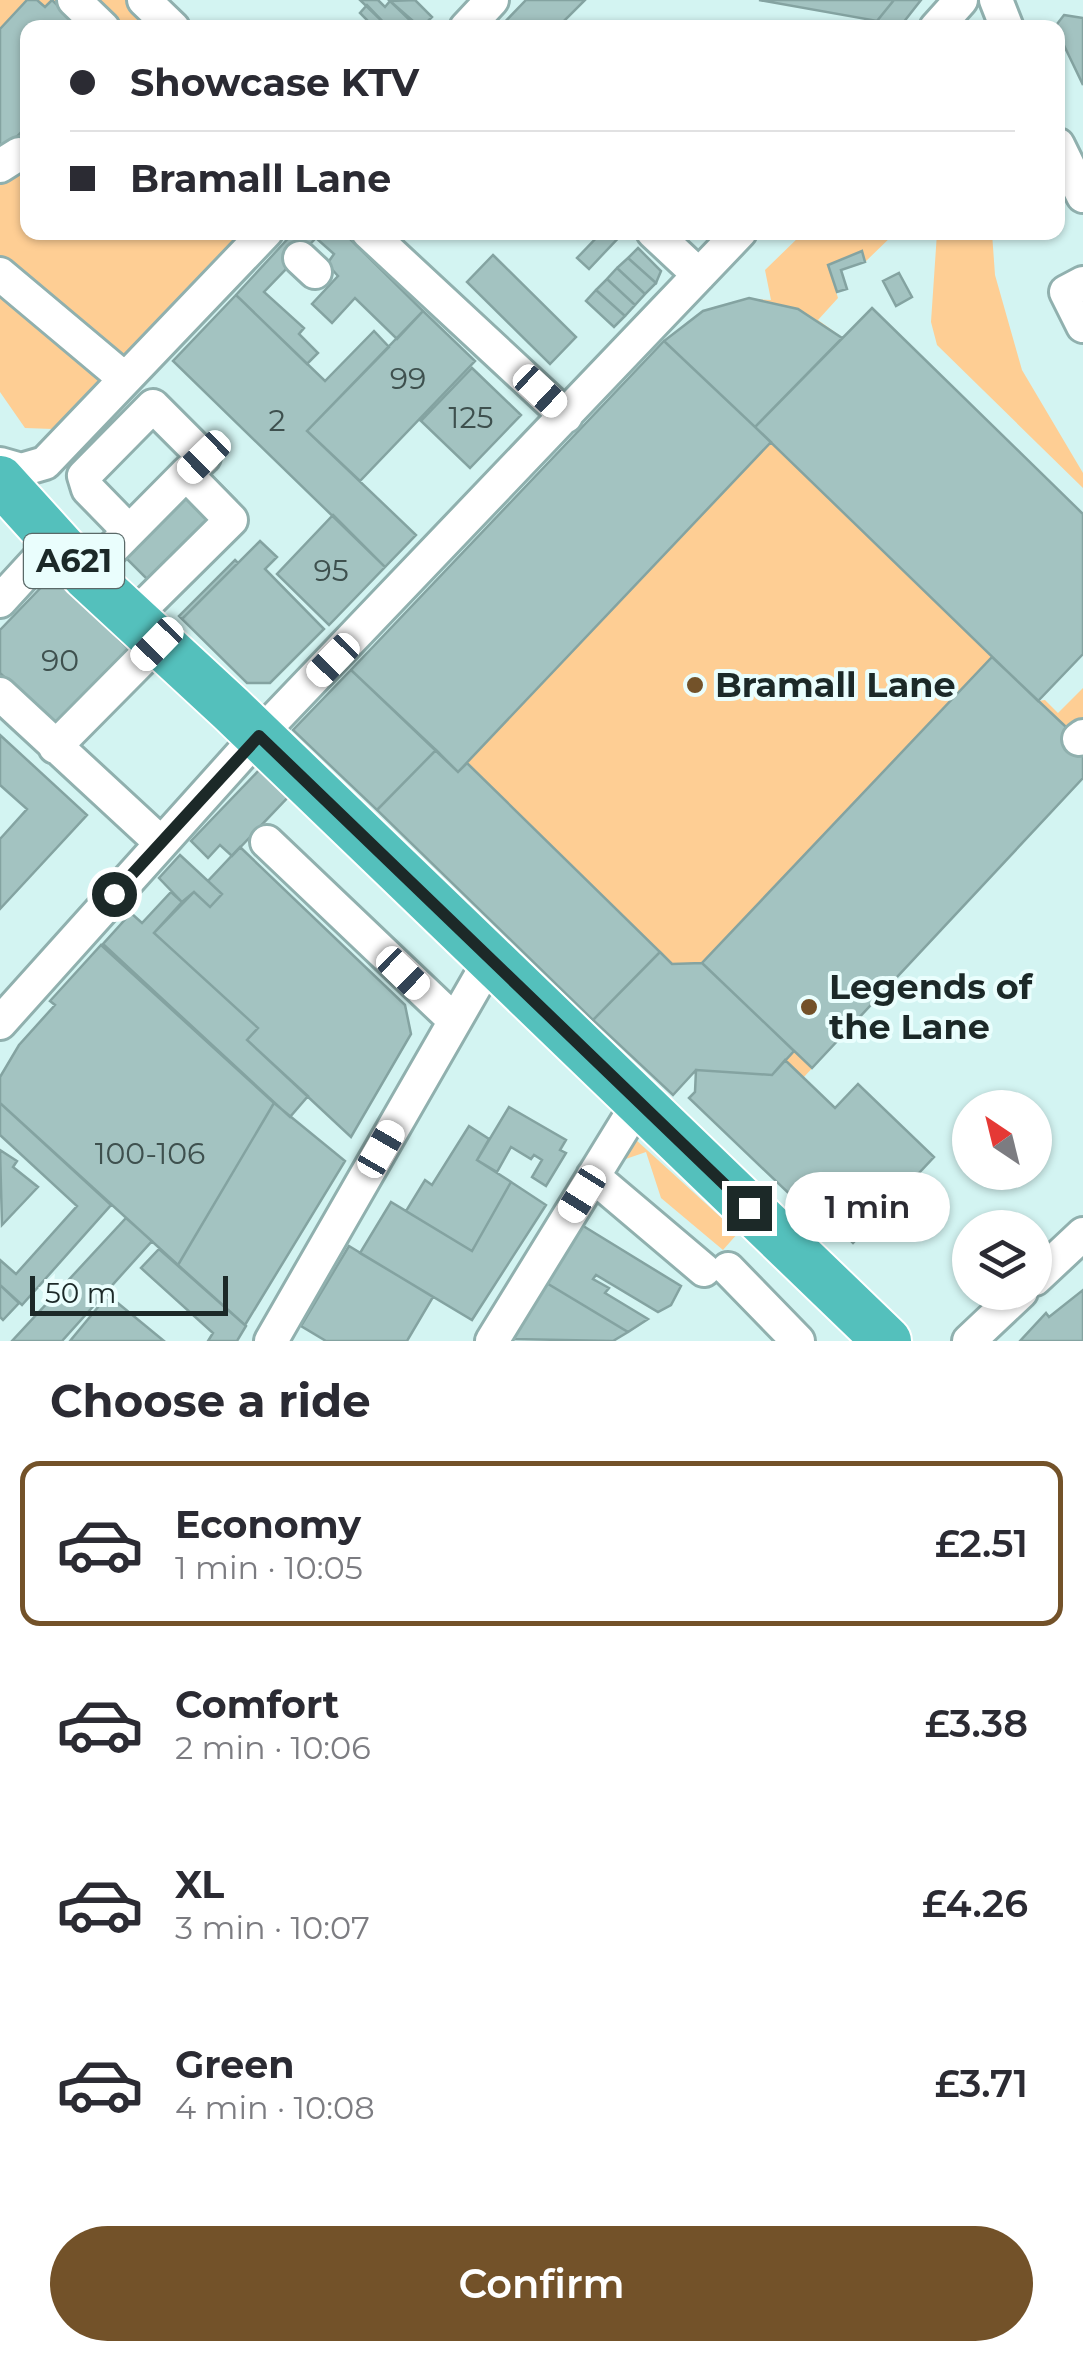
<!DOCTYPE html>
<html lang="en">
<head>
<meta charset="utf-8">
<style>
	body { margin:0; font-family:Montserrat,sans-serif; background:#f7f7f7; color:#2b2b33; height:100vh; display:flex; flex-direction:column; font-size:38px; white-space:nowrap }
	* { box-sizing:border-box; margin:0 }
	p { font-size:32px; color:#7c7c81 }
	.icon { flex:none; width:55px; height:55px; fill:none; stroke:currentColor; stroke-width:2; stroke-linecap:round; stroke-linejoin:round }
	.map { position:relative; height:1341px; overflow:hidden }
	.details { display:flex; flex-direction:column; background:#fff; flex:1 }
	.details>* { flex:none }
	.banner { position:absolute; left:20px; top:20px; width:1045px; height:220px; border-radius:20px; box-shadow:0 2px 8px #0004; display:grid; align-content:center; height:220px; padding:0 50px; background:#fff }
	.needle { width:65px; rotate:325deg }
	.fabs { position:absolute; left:952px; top:1090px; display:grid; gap:20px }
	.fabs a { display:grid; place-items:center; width:100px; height:100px; border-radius:50%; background:#fff; box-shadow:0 2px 8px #0004; font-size:50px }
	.scale { position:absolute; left:30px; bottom:25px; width:198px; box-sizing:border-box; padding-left:10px; border:5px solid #1c2928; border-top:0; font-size:28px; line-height:35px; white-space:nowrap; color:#1c2928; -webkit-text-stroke:8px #eafefd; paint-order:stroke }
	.end { position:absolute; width:45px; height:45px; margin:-22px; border:12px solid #1c2928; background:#fff; box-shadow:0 0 0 5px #fff }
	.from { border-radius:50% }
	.bubble { position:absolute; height:70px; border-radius:35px; background:#fff; box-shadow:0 2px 8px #0004; font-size:32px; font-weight:600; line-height:70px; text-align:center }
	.car { position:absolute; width:30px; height:60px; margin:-30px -15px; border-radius:12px; box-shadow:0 0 8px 2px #0007; background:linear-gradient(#fff 24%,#345 0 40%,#fff 0 76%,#345 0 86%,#fff 0) }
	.banner b { display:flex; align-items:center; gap:35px; height:95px; font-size:38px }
	.banner b+b { border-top:2px solid #e1e1e2 }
	.banner i { width:25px; height:25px; background:#2b2b33 }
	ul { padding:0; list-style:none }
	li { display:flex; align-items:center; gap:30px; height:165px; margin:0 20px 15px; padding:0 30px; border:5px solid transparent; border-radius:20px }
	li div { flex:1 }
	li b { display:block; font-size:38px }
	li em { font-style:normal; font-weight:600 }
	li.on { border-color:#735229 }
	li>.icon { width:90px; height:90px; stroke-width:1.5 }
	h2 { padding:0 50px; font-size:45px; line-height:120px }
	.button { display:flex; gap:20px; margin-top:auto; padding:20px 50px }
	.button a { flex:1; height:115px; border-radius:60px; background:#735229; color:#fff; font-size:40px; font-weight:600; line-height:115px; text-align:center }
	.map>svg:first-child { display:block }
</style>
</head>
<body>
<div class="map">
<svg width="1083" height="1341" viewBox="0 0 1083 1341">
	<rect width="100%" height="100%" fill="#d3f4f2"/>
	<path fill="#fece94" d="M0 0H136L165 27 28 28V232L240 233 53 429 25 428 0 392Z
		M803 233H895L865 262 861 251 828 265 838 298 818 320 843 338 872 308 1083 514V654L1038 701 1045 700 1058 713 1083 688V718L1066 726 1083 743V778L803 1078 696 1070 673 1095 293 730 664 341C697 313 726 296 771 300L765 270Z
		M937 233H992L995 275 1022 370 1083 473V488L937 345 931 322Z
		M635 1139 738 1233 723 1250 661 1198 646 1152 617 1162Z"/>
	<path fill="#a3c3c1" stroke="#84a3a1" stroke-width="2.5" d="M27 0H37L45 7 52 0 81 28H28V125L0 154V29Z
		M360 0H378L385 7 390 1 418 28H389Z
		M415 0 432 17 421 28 390 1Z
		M526 0H585L557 28H499Z
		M759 0H894L877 21Z
		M894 0H921L899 28H884L877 21Z
		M367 5 389 28H368L371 24 360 13Z
		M1064 15 1083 18V85L1058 33 1057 24Z
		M294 232H343L423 311 397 339 355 298 332 323 312 304 338 276 327 264 334 254 316 238 264 292 304 328 299 334 318 353 307 364 236 295Z
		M602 232 623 233 589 269 577 258Z
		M638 248 661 271 656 283 628 258Z
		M862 251 865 262 841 270 847 289 837 292 828 265Z
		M493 255 576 337 550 364 467 282Z
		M628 258 656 283 645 294 617 268Z
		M617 268 645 294 635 305 607 279Z
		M899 273 912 297 896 306 883 281Z
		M607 279 635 305 625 316 596 290Z
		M596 290 625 316 614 327 586 301Z
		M236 295 325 381 374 331 389 347 307 431 416 535 385 567 173 361Z
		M749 298 798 309 842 338 755 427 664 341 703 311Z
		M872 308 1083 514V654L1038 701 755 427Z
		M423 311 475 361 360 481 307 431Z
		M664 341 771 442 458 772 351 670Z
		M472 368 521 415 470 468 421 421Z
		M205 469 236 500 152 584 121 553Z
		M333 515 385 567 329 625 277 574Z
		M260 541 277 557 265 569 324 629 270 683H247L182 619Z
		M235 560 238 563 182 619 179 616Z
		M53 575 130 650 56 727 0 673V630Z
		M992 657 1083 743V778L812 1068 702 963Z
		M351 670 436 750 377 810 293 730Z
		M0 735 87 815 0 909V839L27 809 0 785Z
		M436 750 458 772 467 763 660 952 593 1020 377 810Z
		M262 767 291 794 232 856 220 845 208 858 191 841Z
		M240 847 405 1005 411 1034 351 1137 247 1040 258 1028 154 933 194 892 210 907 222 894 208 881Z
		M180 855 222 894 210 907 194 892 182 902 159 878Z
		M171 892 182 902 154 933 258 1028 247 1040 308 1096 290 1117 103 944 131 913 142 923Z
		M101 945 274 1103 178 1265 0 1103V1077L19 1045 55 1005 50 1001Z
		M660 952 672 964 702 963 794 1051 772 1075 696 1070 673 1095 593 1020Z
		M785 1060 835 1108 858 1084 934 1157 853 1243 834 1224 842 1216 815 1190 801 1205 689 1098 695 1092 696 1070 772 1075Z
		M0 1103 111 1205 22 1305 0 1285V1260L16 1274 77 1206 0 1135Z
		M274 1103 345 1161 245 1325 178 1265Z
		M509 1107 566 1140 560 1150 566 1153 546 1186 532 1177 542 1160 534 1155 531 1159 511 1147 497 1172 477 1160Z
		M469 1126 489 1139 477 1160 511 1182 472 1251 406 1211 425 1180 432 1185Z
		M0 1150 17 1161 13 1167 38 1187 2 1225Z
		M511 1182 546 1205 472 1320 360 1253 391 1202 472 1251Z
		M126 1218 152 1241 62 1341H12Z
		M580 1224 681 1286 671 1305 658 1312 596 1275 593 1279 609 1288 605 1293 648 1319 628 1332 545 1282Z
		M349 1246 433 1297 407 1341H326L301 1326Z
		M159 1249 246 1326 237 1341H208L213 1333 141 1268Z
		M545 1282 628 1332 613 1341 513 1339Z
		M0 1285 19 1303 3 1320 0 1317Z
		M1083 1290V1341H1020L1046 1313 1049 1317Z
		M108 1295 164 1341H70Z"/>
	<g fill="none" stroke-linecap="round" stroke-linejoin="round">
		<g stroke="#90b0ae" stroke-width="38">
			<path id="minor" d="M74 0 103 28
				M144 0 173 28
				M996 0 1007 28
				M466 28 492 0
				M936 28 961 0
				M1058 145 1083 196
				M0 166 19 154
				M368 232 566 416
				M653 232 699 275
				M300 258 315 272
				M0 274 125 379
				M1083 283 1066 292 1083 326
				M0 464 21 470 45 463 266 232
				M129 531 88 489 84 476 153 406 204 457 186 474
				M86 575 186 474 231 520 131 619
				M0 601 55 541
				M0 694 160 842
				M1079 739 1083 736
				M55 747 157 644
				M267 842 455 1021
				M0 1023 248 747 740 232
				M593 1176 704 1270
				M728 1269 798 1341
				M1035 1279 1083 1234
				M271 1341 490 960
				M492 1341 639 1102
				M969 1341 1021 1292"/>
		</g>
		<g stroke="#fff" stroke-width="52">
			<path id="highway" d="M0 480 86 575 231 709 887 1341"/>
		</g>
		<use href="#minor" stroke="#fff" stroke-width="32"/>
		<use href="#highway" stroke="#54c0bc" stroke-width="48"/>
	</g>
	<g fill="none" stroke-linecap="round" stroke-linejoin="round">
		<path stroke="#1c2928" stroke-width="12" d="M114 894 259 736 749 1208"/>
	</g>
	<g fill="#735229" stroke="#eafefd" stroke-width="4">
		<circle cx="695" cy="685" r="10"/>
		<circle cx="809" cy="1007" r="10"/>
	</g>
	<g text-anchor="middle" stroke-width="8" stroke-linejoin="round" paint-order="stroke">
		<g font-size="30" fill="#3e504e">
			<text x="408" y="389">99</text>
			<text x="471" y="428">125</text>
			<text x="277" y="431">2</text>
			<text x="331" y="581">95</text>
			<text x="60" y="671">90</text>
			<text x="150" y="1164">100-106</text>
		</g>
		<rect fill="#eafefd" stroke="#5a6968" stroke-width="2.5" x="24" y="534" width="100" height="54" rx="8"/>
		<g font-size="32" font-weight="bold" fill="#1c2928">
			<text x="74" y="572">A621</text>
		</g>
		<g font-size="35" font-weight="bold" fill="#1c2928" stroke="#eafefd" text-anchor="start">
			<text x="715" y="697">Bramall Lane</text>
			<text x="829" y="999">Legends of<tspan x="829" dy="40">the Lane</tspan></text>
		</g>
	</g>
</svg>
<div class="fabs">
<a><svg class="needle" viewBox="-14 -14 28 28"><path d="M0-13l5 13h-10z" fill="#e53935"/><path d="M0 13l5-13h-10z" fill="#7c7c81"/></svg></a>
<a><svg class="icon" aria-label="layers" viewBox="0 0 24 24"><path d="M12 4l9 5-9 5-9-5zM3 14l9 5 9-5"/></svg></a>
</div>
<div class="scale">50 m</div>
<i class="end from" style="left:114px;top:894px"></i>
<i class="end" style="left:749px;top:1208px"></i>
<div class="bubble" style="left:785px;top:1172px;width:165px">1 min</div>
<i class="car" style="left:540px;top:391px;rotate:133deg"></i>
<i class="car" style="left:204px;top:457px;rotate:226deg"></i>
<i class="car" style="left:157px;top:644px;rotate:224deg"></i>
<i class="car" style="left:333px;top:660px;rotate:224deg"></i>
<i class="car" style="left:403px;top:973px;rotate:134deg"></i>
<i class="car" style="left:381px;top:1149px;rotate:30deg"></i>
<i class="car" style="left:582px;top:1194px;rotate:212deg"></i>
<div class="banner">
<b><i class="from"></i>Showcase KTV</b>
<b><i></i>Bramall Lane</b>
</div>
</div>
<section class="details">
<h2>Choose a ride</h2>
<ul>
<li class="on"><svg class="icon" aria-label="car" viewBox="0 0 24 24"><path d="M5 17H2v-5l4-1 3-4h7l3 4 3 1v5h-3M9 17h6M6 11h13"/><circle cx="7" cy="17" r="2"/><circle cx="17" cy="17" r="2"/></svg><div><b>Economy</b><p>1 min · 10:05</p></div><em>£2.51</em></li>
<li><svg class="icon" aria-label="car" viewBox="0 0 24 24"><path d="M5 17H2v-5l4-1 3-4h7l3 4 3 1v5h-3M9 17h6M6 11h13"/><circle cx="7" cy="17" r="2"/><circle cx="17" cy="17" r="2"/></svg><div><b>Comfort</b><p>2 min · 10:06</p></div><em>£3.38</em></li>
<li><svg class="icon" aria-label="car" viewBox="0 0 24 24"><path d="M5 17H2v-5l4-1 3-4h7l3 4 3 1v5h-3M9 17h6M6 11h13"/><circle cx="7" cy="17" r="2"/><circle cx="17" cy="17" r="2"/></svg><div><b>XL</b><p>3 min · 10:07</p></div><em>£4.26</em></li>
<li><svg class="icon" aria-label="car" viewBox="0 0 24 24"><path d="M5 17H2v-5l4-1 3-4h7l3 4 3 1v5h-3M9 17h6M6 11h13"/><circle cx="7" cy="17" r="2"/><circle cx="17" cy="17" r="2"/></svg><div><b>Green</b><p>4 min · 10:08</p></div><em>£3.71</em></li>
</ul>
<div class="button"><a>Confirm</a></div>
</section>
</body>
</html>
